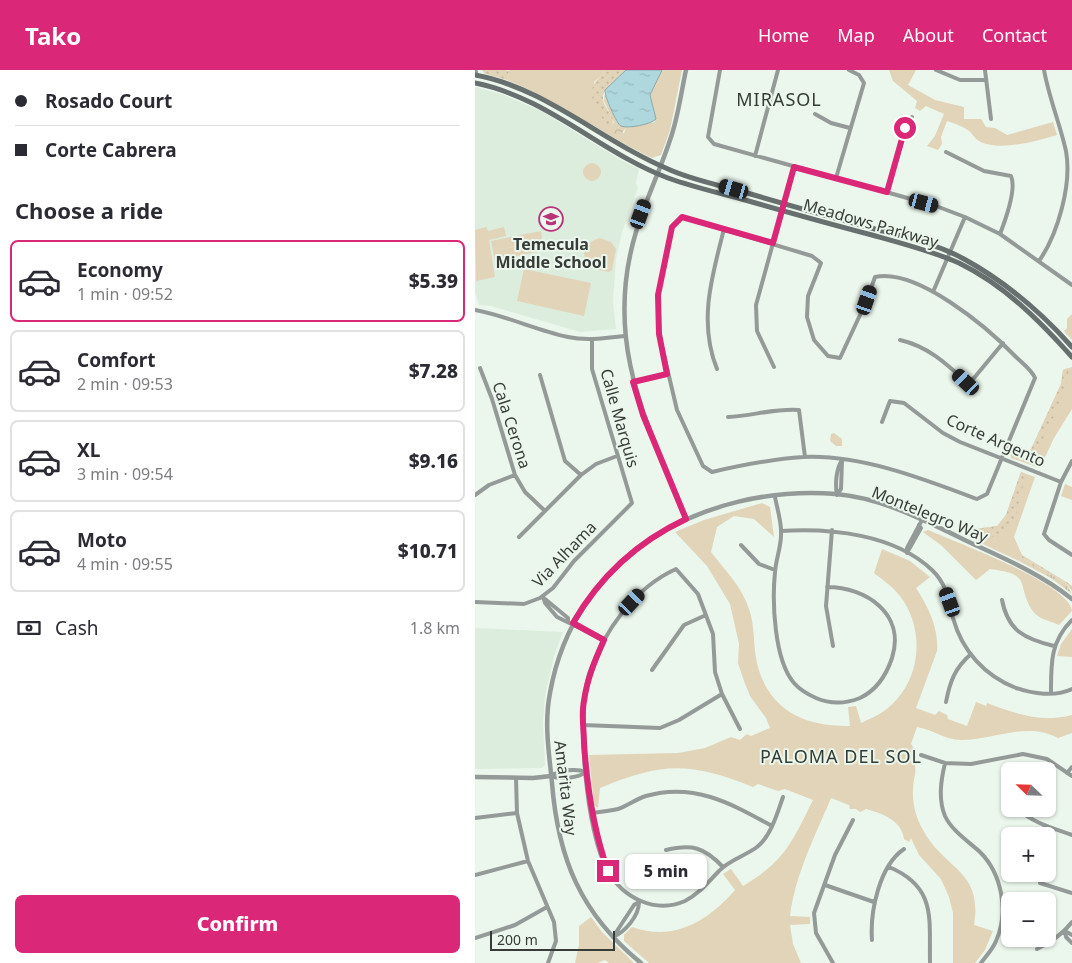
<!DOCTYPE html>
<html lang="en">
<head>
<meta charset="utf-8">
<style>
	body { margin:0; font-family:"Noto Sans",sans-serif; background:#f7f7f7; color:#2b2b33; height:100vh; display:flex; flex-direction:column; font-size:19px; white-space:nowrap }
	* { box-sizing:border-box; margin:0 }
	p { font-size:16px; color:#7c7c81 }
	.icon { flex:none; width:28px; height:28px; fill:none; stroke:currentColor; stroke-width:2; stroke-linecap:round; stroke-linejoin:round }
	.map { position:relative; flex:1; overflow:hidden }
	.side { display:flex; flex-direction:column; background:#fff; width:475px }
	.side>* { flex:none }
	.hud { display:grid; align-content:center; height:110px; padding:0 15px; background:#fff }
	.needle { width:32px; rotate:293deg }
	.fabs { position:absolute; left:526px; top:692px; display:grid; gap:10px }
	.fabs a { display:grid; place-items:center; width:55px; height:55px; border-radius:8px; background:#fff; box-shadow:0 1px 4px #0004; font-size:25px }
	.scale { position:absolute; left:15px; bottom:12px; width:125px; box-sizing:border-box; padding-left:5px; border:2px solid #383c38; border-top:0; font-size:14px; line-height:18px; white-space:nowrap; color:#383c38; -webkit-text-stroke:4px #ebf6ec; paint-order:stroke }
	.end { position:absolute; width:22px; height:22px; margin:-11px; border:6px solid #db2777; background:#fff; box-shadow:0 0 0 2px #fff }
	.from { border-radius:50% }
	.bubble { position:absolute; height:35px; border-radius:8px; background:#fff; box-shadow:0 1px 4px #0004; font-size:16px; font-weight:800; line-height:35px; text-align:center }
	.car { position:absolute; width:15px; height:30px; margin:-15px -8px; border-radius:6px; box-shadow:0 0 4px 1px #0007; background:linear-gradient(#222 24%,#8ab4d8 0 40%,#222 0 76%,#8ab4d8 0 86%,#222 0) }
	.hud b { display:flex; align-items:center; gap:18px; height:48px; font-size:19px }
	.hud b+b { border-top:1px solid #e1e1e2 }
	.hud i { width:12px; height:12px; background:#2b2b33 }
	ul { padding:0; list-style:none }
	li { display:flex; align-items:center; gap:15px; height:82px; margin:0 10px 8px; padding:0 5px; border:2px solid #e1e1e2; border-radius:8px }
	li div { flex:1 }
	li b { display:block; font-size:19px }
	li em { font-style:normal; font-weight:800 }
	li.current { border-color:#db2777 }
	li>.icon { width:45px; height:45px; stroke-width:1.5 }
	h2 { padding:0 15px; font-size:22px; line-height:60px }
	.pay { display:flex; align-items:center; gap:12px; height:55px; padding:0 15px; font-size:19px }
	.pay p { margin-inline-start:auto }
	.button { display:flex; gap:10px; margin-top:auto; padding:10px 15px }
	.button a { flex:1; height:58px; border-radius:8px; background:#db2777; color:#fff; font-size:20px; font-weight:800; line-height:58px; text-align:center }
	header { display:flex; align-items:center; gap:30px; box-sizing:border-box; height:70px; padding:0 25px; background:#db2777; color:#fff }
	header strong { font-size:24px }
	nav { display:flex; gap:28px; margin-inline-start:auto; font-size:18px }
	main { display:flex; flex:1; min-height:0 }
	.map>svg:first-child { display:block }
</style>
</head>
<body>
<header>
<strong>Tako</strong>
<nav><a>Home</a><a>Map</a><a>About</a><a>Contact</a></nav>
</header>
<main>
<section class="side">
<div class="hud">
<b><i class="from"></i>Rosado Court</b>
<b><i></i>Corte Cabrera</b>
</div>
<h2>Choose a ride</h2>
<ul>
<li class="current"><svg class="icon" aria-label="car" viewBox="0 0 24 24"><path d="M5 17H2v-5l4-1 3-4h7l3 4 3 1v5h-3M9 17h6M6 11h13"/><circle cx="7" cy="17" r="2"/><circle cx="17" cy="17" r="2"/></svg><div><b>Economy</b><p>1 min · 09:52</p></div><em>$5.39</em></li>
<li><svg class="icon" aria-label="car" viewBox="0 0 24 24"><path d="M5 17H2v-5l4-1 3-4h7l3 4 3 1v5h-3M9 17h6M6 11h13"/><circle cx="7" cy="17" r="2"/><circle cx="17" cy="17" r="2"/></svg><div><b>Comfort</b><p>2 min · 09:53</p></div><em>$7.28</em></li>
<li><svg class="icon" aria-label="car" viewBox="0 0 24 24"><path d="M5 17H2v-5l4-1 3-4h7l3 4 3 1v5h-3M9 17h6M6 11h13"/><circle cx="7" cy="17" r="2"/><circle cx="17" cy="17" r="2"/></svg><div><b>XL</b><p>3 min · 09:54</p></div><em>$9.16</em></li>
<li><svg class="icon" aria-label="car" viewBox="0 0 24 24"><path d="M5 17H2v-5l4-1 3-4h7l3 4 3 1v5h-3M9 17h6M6 11h13"/><circle cx="7" cy="17" r="2"/><circle cx="17" cy="17" r="2"/></svg><div><b>Moto</b><p>4 min · 09:55</p></div><em>$10.71</em></li>
</ul>
<div class="pay"><svg class="icon" aria-label="cash" viewBox="0 0 24 24"><path d="M3 7h18v10H3z"/><circle cx="12" cy="12" r="2"/></svg>Cash<p>1.8 km</p></div>
<div class="button"><a>Confirm</a></div>
</section>
<div class="map">
<svg width="597" height="893" viewBox="0 0 597 893">
	<defs>
		<pattern id="grass-tufts" width="24" height="20" patternUnits="userSpaceOnUse" patternTransform="scale(1.25)"><rect width="24" height="20" fill="#e1d4b9"/><path d="M3 7l-1-3M5 7V3M7 7l1-3M15 17l-1-3M17 17v-4M19 17l1-3" fill="none" stroke="#c2b7a0"/></pattern>
		<pattern id="forest-crowns" width="20" height="18" patternUnits="userSpaceOnUse" patternTransform="scale(1.25)"><rect width="20" height="18" fill="#e1d4b9"/><path d="M2 6a3 3 0 1 1 6 0M12 15a3 3 0 1 1 6 0" fill="none" stroke="#c2b7a0"/></pattern>
		<pattern id="garden-dots" width="8" height="8" patternUnits="userSpaceOnUse" patternTransform="scale(1.25)"><rect width="8" height="8" fill="#e1d4b9"/><path d="M2 2h.1M6 6h.1" fill="none" stroke="#c2b7a0" stroke-width="1.8" stroke-linecap="round"/></pattern>
		<pattern id="water-ripples" width="26" height="14" patternUnits="userSpaceOnUse" patternTransform="scale(1.25)"><rect width="26" height="14" fill="#afd7de"/><path d="M2 4q2-2 4 0t4 0M15 11q2-2 4 0t4 0" fill="none" stroke="#97b9bf"/></pattern>
	</defs>
	<rect width="100%" height="100%" fill="#ebf6ec"/>
	<path fill="#dceddd" d="M0 17 26 24 66 41 146 90 164 99 161 113 163 118 147 162 141 189 138 232 141 259 105 262 16 236 4 235 0 222Z
		M0 558 88 562 79 586 70 626 68 652 70 695 67 698 0 699Z"/>
	<path fill="url(#grass-tufts)" d="M546 487 591 513 597 524 576 508 544 491Z"/>
	<path fill="url(#forest-crowns)" d="M130 24 142 52 151 57 146 65 137 64 133 60 139 52 129 31Z"/>
	<path fill="#e1d4b9" d="M34 0H134L119 12 128 47 137 64 149 63 151 57 180 52 175 25 187 0H207L195 60 186 85 177 88C127 64 83 30 32 10Z
		M414 0H441L433 15 460 30 489 37V49H506L511 57 520 58 532 65 578 52 582 65C562 71 523 82 504 71 499 68 497 63 493 60 486 56 479 53 472 51L466 67 467 74 463 80 452 76 460 66 469 44 451 36 445 41 440 38 442 31 418 11Z
		M108 102a9 9 0 1 1 18 0a9 9 0 1 1-18 0Z
		M11 157 13 161 29 157 31 166 14 170 20 207 1 211 0 160Z
		M66 161 67 170 18 181 16 171Z
		M125 168 136 172 141 179 137 200 134 202 114 198C106 184 107 173 125 168Z
		M68 171 70 180 20 191 18 181Z
		M49 199 116 213 109 246 42 231Z
		M597 244V270L589 261 592 258V249Z
		M597 297V339L579 368 565 398 536 388 535 381 552 388 586 314 588 300Z
		M359 363 367 369V376H361L355 371 356 364Z
		M546 402 560 407 539 467 547 485 544 491 497 469 500 459 522 456 531 445Z
		M590 414 597 417V430L586 426Z
		M287 433 295 437 299 467 279 449 259 446 242 457 236 482C250 500 267 517 274 539 280 556 278 575 282 593 293 640 329 657 375 656L373 637 381 636 386 653C396 648 405 645 413 638 446 611 451 560 425 526 418 517 408 510 399 503L407 479 435 491 455 507 441 518C453 536 464 559 462 581L441 638 460 645 464 641 472 645 473 649 492 656 501 632 511 636 512 633C541 644 566 653 597 645V663L583 668C551 651 520 670 486 670 470 670 457 659 442 657L436 674 440 680 438 687C443 704 439 702 438 719 437 733 441 748 448 760 469 800 508 799 499 855L518 861 510 880 500 893H478V843L474 827 466 809 444 785 436 768 434 772 429 769C427 750 406 743 391 739L385 742 381 739H375L374 735 356 728C340 766 320 805 315 846L335 847V854L315 855 318 874 326 893H174L149 871V865L157 857C199 872 233 851 260 820L248 804 256 799 268 816C310 791 317 772 338 730L310 719 303 721 283 714 278 717C215 692 188 692 125 718L123 738 119 735 114 685 203 683 230 678 256 667 265 670 272 664 276 666 295 658 291 648 275 626 269 611 263 593 264 574 255 534 232 496 200 462 229 450Z
		M453 460C478 471 595 514 597 541L584 555C576 551 562 549 557 540 540 512 559 505 515 499L501 510 467 476 448 462Z
		M597 559V587L582 586 586 574Z
		M116 847 127 862 159 893H134L130 890 122 893H100L104 875V856Z"/>
	<path fill="url(#garden-dots)" d="M7 0H30L34 1 32 10 10 4Z
		M134 0H151C145 9 129 16 128 27 127 41 147 46 133 60 130 55 129 50 126 46 113 23 112 16 134 0Z
		M593 298C597 314 566 377 555 390L545 391 535 381 552 388 586 314 588 300Z
		M546 402 549 403C549 419 542 457 526 465 518 469 507 466 499 464L500 459 523 456 531 445Z
		M547 485 593 513 597 516V521L591 513 546 487Z"/>
	<path fill="url(#water-ripples)" stroke="#8ba8ac" d="M151 0H187L175 25 181 49C177 54 153 59 146 56 142 55 129 25 130 20Z"/>
	<g fill="none" stroke-linecap="round" stroke-linejoin="round">
		<path stroke="#949a98" stroke-width="4" d="M0 0 1 2
			M245 0 233 67 239 74 461 136 490 147 525 164 597 215
			M461 0 485 10H511
			M510 0 516 49
			M340 44 356 53 375 58
			M471 82 509 101 536 106C542 119 530 151 525 164
			M280 86 303 0
			M361 108 389 13 384 5 374 0
			M412 122 431 58 437 47
			M207 147 337 186 346 193 333 226 332 247 339 270 353 286 365 288 392 230 400 207C442 198 512 257 540 286 546 292 557 300 560 308L512 424 502 429C449 409 385 384 328 387 297 389 267 395 237 402L228 396 202 340 184 264 183 225 197 157Z
			M564 191C583 164 597 114 591 81 585 54 574 28 569 0
			M458 222 490 147
			M0 240C32 246 61 260 93 267 112 271 131 268 150 266
			M425 270C452 276 471 293 491 312L499 308 528 273
			M299 297 282 261 281 235 319 97
			M5 298 17 329 40 405 50 422 69 440
			M242 299C223 252 237 206 249 159
			M65 305 90 391 106 405
			M158 312 192 304
			M253 347C277 346 300 338 324 340L330 387
			M407 352 415 331 429 333 468 363 485 372 586 412
			M597 391 586 412 569 464 574 470 597 485
			M0 425 14 415 40 405
			M362 425C360 414 361 399 367 390
			M362 425 366 419 367 391
			M300 427C302 438 306 450 306 461 307 475 301 488 300 502 297 531 299 590 319 613 325 620 332 624 341 628 355 634 370 634 385 628 402 620 411 606 417 588 431 544 391 517 352 517
			M357 460 351 536 358 576
			M306 461C356 458 419 464 457 500 471 513 474 530 478 548 487 581 510 606 541 618 558 624 580 627 597 619
			M44 467 106 405 121 394 142 386
			M266 475 284 494 300 500
			M433 481 446 458 444 455
			M432 483V478L447 450
			M68 526 70 533 82 547 129 570
			M70 529 93 548V551
			M527 530C533 561 550 569 579 576
			M0 532 49 534 65 528 78 518 99 491 157 433 117 299V269
			M177 600 209 555 231 545
			M576 623C576 594 575 572 597 550
			M471 632C475 611 480 598 496 584
			M108 655 185 658 204 650 247 624
			M265 659 247 624 240 602 238 564 223 524 201 499C159 518 129 561 114 604 101 646 111 764 133 801 148 828 180 844 210 831 224 824 233 812 244 801 254 790 270 786 282 777 296 766 302 744 308 727
			M446 685 470 693 496 694 548 684 572 689 597 706
			M470 693C466 710 463 729 470 746 477 761 493 771 505 782 527 804 534 842 521 871 518 879 511 886 506 893
			M592 703 597 697
			M76 706C85 710 103 708 111 702
			M76 706C84 700 101 698 111 702
			M41 708 42 743 53 791 79 852 81 871 73 893
			M533 729 535 731
			M543 739C558 753 578 758 597 765
			M116 743C125 742 134 741 143 739 152 736 161 729 171 726 219 712 257 734 297 756
			M0 748 42 743
			M191 780C217 774 229 777 248 797
			M414 797C462 817 454 849 455 893
			M0 805 53 791
			M565 813 597 823
			M350 815 399 832
			M590 861 591 867 597 873
			M590 861 597 865
			M138 867C150 862 164 846 164 832
			M138 867 159 835 164 832
			M0 868 40 855 72 837
			M397 870C395 842 404 796 429 779
			M562 879C576 872 587 865 597 852
			M358 893 341 863 339 843 360 785 378 750"/>
		<path stroke="#949a98" stroke-width="4.5" d="M211 0C206 23 203 48 195 70 185 101 170 131 161 162 128 271 171 351 211 449
			M0 707 58 708 76 706
			M166 893C106 844 83 789 77 713 74 682 69 654 75 623 99 486 228 414 361 424 409 428 455 453 498 474 533 490 567 505 597 529"/>
		<path stroke="#67706e" stroke-width="5" d="M0 5C69 17 128 72 193 99 217 110 244 115 269 122 312 135 356 147 400 159 430 167 462 174 489 189 531 212 566 242 597 277
			M0 13C72 27 126 83 193 108 218 117 244 123 270 130 312 142 355 154 397 165 426 173 457 181 484 193 529 215 564 250 597 287"/>
	</g>
	<g fill="none" stroke-linecap="round" stroke-linejoin="round">
		<path stroke="#db2777" stroke-width="6" d="M133 801C118 759 112 718 109 673 109 660 106 645 109 631 112 609 120 590 129 570L98 553C125 506 162 472 211 449L168 345 158 312 192 304 184 264 183 225 197 157 207 147 298 173 319 97 412 122 430 58"/>
	</g>
	<defs>
		<g id="school-ring" transform="scale(1.25)"><circle r="9.5" fill="#ebf6ec" stroke="#b93478" stroke-width="1.5"/><path d="M0-5L7-2L0 1L-7-2ZM-4 1L0 2.5L4 1V4Q0 6-4 4Z" fill="#b93478"/></g>
	</defs>
	<g fill-rule="evenodd">
		<use href="#school-ring" x="76" y="149"/>
	</g>
	<g text-anchor="middle" stroke-width="4" stroke-linejoin="round" paint-order="stroke">
		<g font-size="16" fill="#383c38" stroke="#ebf6ec">
			<text transform="translate(396 153) rotate(16)" y="6">Meadows Parkway</text>
			<text transform="translate(145 348) rotate(74)" y="6">Calle Marquis</text>
			<text transform="translate(37 355) rotate(72)" y="6">Cala Cerona</text>
			<text transform="translate(521 370) rotate(24)" y="6">Corte Argento</text>
			<text transform="translate(455 444) rotate(22)" y="6">Montelegro Way</text>
			<text transform="translate(89 484) rotate(-46)" y="6">Via Alhama</text>
			<text transform="translate(91 718) rotate(83)" y="6">Amarita Way</text>
		</g>
		<g font-size="16" font-weight="bold" fill="#383c38" stroke="#ebf6ec">
			<text x="76" y="180">Temecula<tspan x="76" dy="18">Middle School</tspan></text>
		</g>
		<g font-size="18" letter-spacing="1" fill="#343d35" stroke="#ebf6ec">
			<text x="304" y="36">MIRASOL</text>
			<text x="366" y="693">PALOMA DEL SOL</text>
		</g>
	</g>
</svg>
<div class="fabs">
<a><svg class="needle" viewBox="-14 -14 28 28"><path d="M0-13l5 13h-10z" fill="#e53935"/><path d="M0 13l5-13h-10z" fill="#7c7c81"/></svg></a>
<a>+</a>
<a>−</a>
</div>
<div class="scale">200 m</div>
<i class="end from" style="left:430px;top:58px"></i>
<i class="end" style="left:133px;top:801px"></i>
<div class="bubble" style="left:150px;top:784px;width:82px">5 min</div>
<i class="car" style="left:259px;top:119px;rotate:286deg"></i>
<i class="car" style="left:449px;top:133px;rotate:105deg"></i>
<i class="car" style="left:166px;top:144px;rotate:20deg"></i>
<i class="car" style="left:392px;top:230px;rotate:19deg"></i>
<i class="car" style="left:491px;top:312px;rotate:313deg"></i>
<i class="car" style="left:157px;top:532px;rotate:43deg"></i>
<i class="car" style="left:475px;top:532px;rotate:340deg"></i>
</div>
</main>
</body>
</html>
